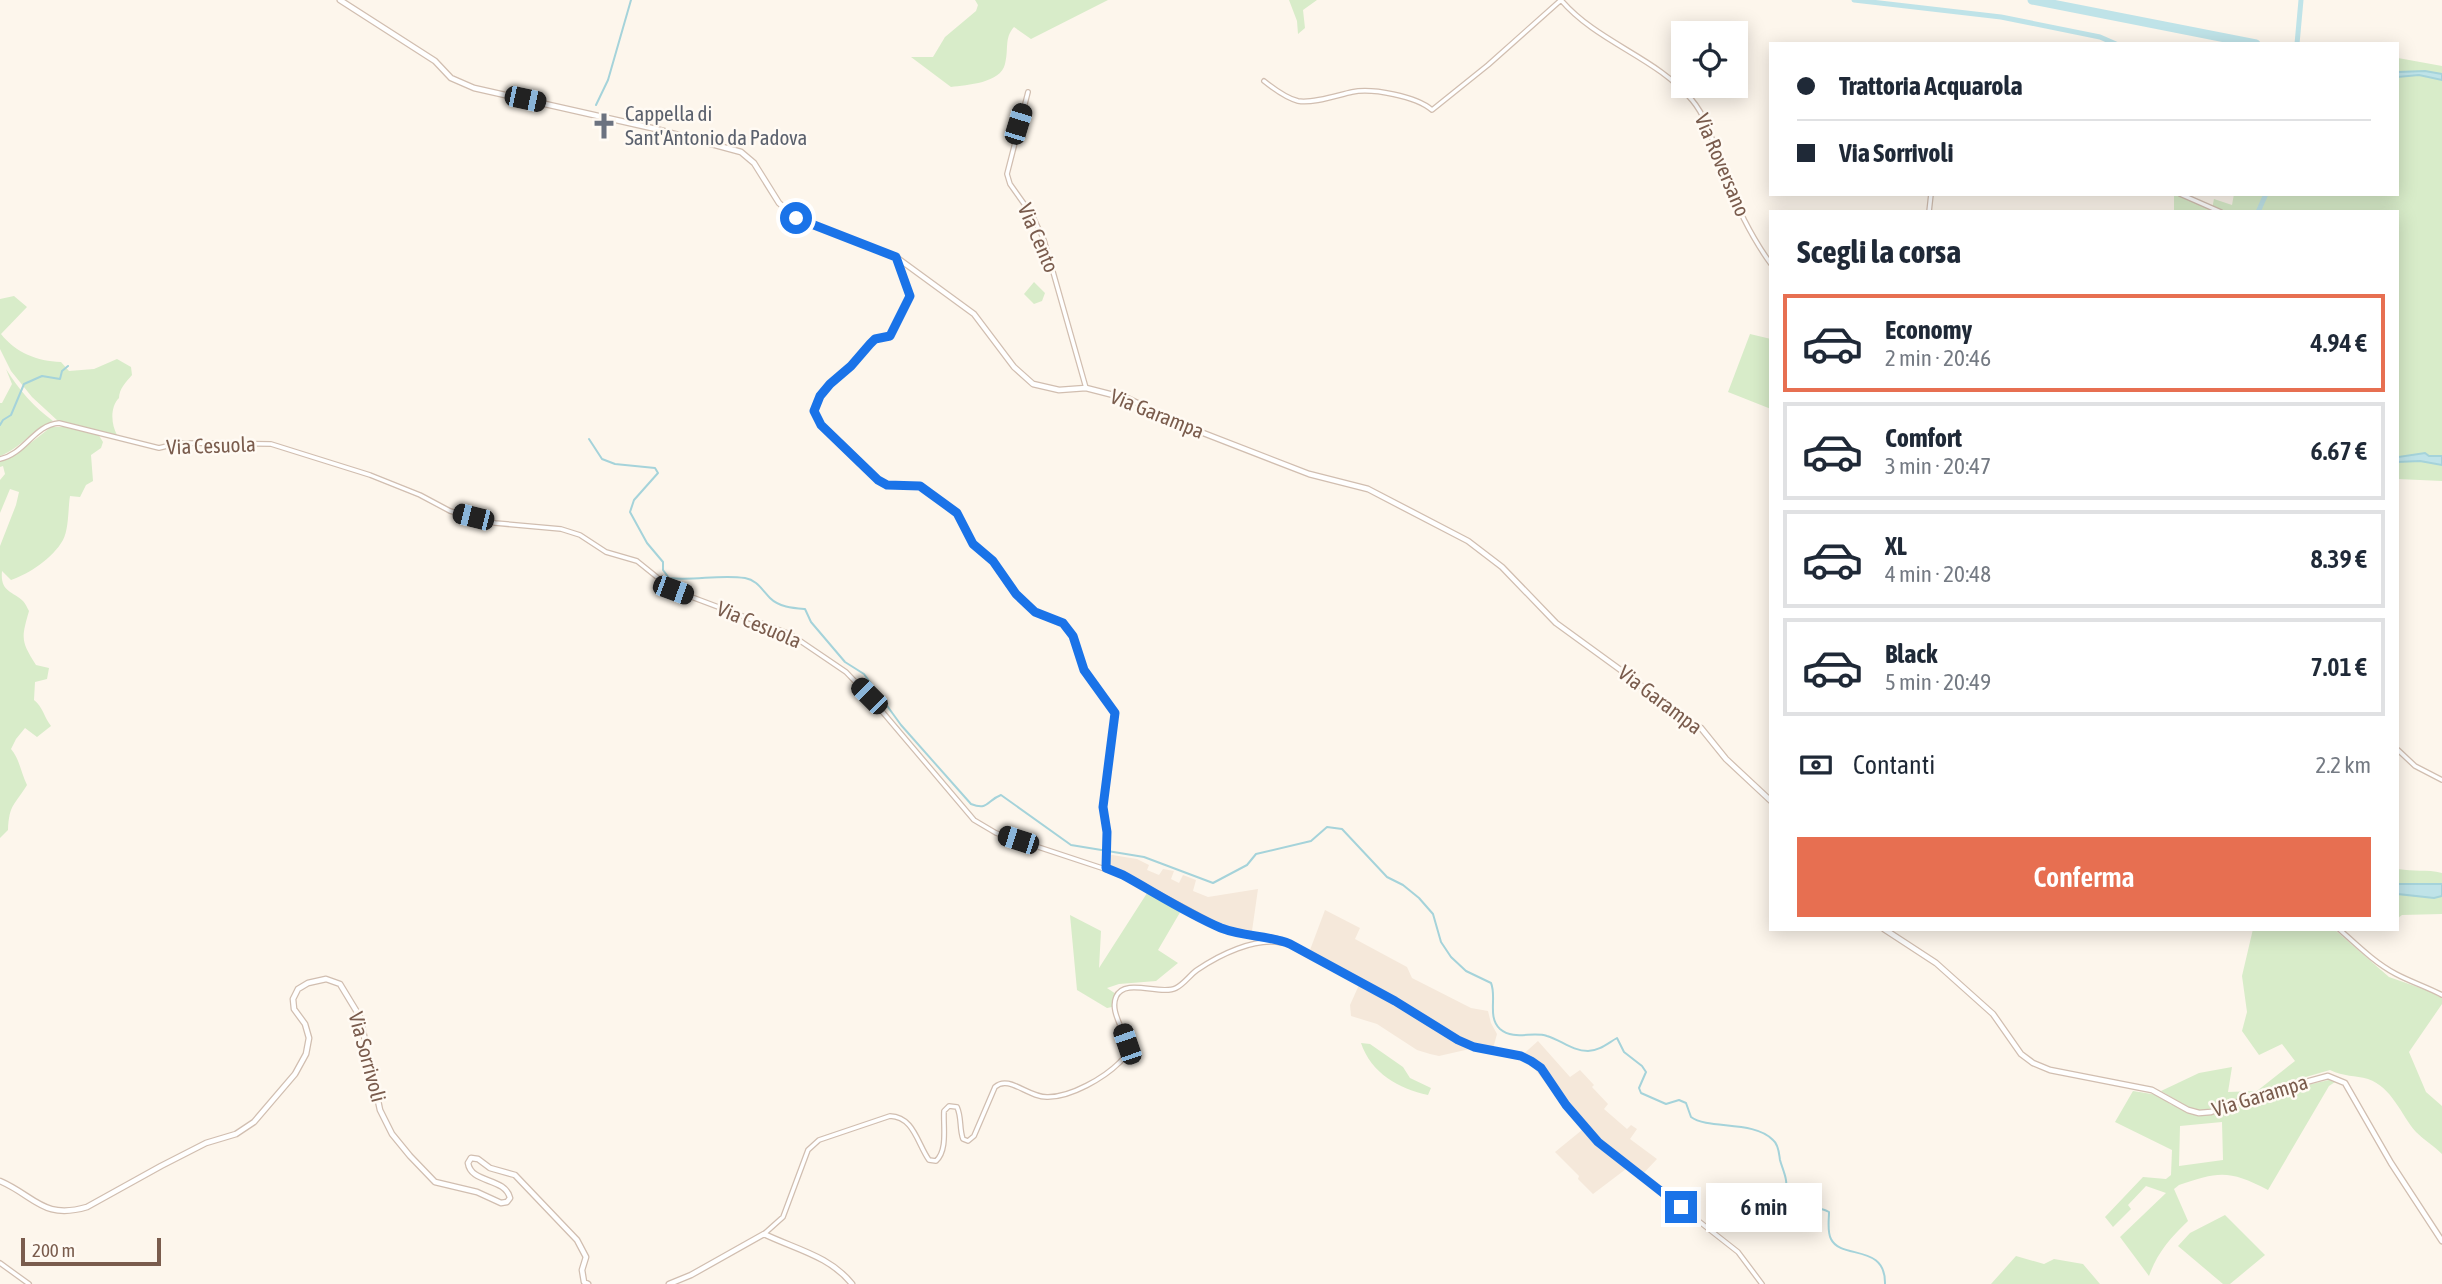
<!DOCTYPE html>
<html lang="it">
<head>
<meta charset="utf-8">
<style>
	body { margin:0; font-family:"Asap Condensed",sans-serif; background:#f6f6f7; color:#1f2937; height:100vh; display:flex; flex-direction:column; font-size:26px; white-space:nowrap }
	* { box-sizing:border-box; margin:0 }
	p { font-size:23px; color:#747a83 }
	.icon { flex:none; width:38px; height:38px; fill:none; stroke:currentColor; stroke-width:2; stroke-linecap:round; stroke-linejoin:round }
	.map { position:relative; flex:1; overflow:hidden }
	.panel { position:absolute; left:1769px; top:210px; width:630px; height:721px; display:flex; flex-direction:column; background:#fff; border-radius:0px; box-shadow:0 4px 18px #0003 }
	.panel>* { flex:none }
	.hud { position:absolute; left:1769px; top:42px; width:630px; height:154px; border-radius:0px; box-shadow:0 4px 18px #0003; display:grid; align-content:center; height:154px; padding:0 28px; background:#fff }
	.tools { position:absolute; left:1671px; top:21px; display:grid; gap:14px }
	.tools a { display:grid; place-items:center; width:77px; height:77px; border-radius:0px; background:#fff; box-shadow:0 4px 18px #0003; font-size:35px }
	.scale { position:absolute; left:21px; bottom:18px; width:140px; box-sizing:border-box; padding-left:7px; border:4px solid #7a5c4d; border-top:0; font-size:19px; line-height:24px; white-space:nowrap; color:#7a5c4d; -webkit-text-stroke:5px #fffaf3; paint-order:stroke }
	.end { position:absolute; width:32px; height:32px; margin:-16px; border:9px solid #1a73e8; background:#fff; box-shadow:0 0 0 4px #fff }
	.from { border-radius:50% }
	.bubble { position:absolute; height:49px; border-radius:0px; background:#fff; box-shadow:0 4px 18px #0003; font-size:23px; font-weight:600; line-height:49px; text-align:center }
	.car { position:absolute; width:21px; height:42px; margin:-21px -10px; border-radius:9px; box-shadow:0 0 5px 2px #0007; background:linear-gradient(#222 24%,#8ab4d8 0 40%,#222 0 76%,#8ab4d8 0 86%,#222 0) }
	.hud b { display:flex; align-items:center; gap:24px; height:66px; font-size:26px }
	.hud b+b { border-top:2px solid #e0e1e3 }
	.hud i { width:18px; height:18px; background:#1f2937 }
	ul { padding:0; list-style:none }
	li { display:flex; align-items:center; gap:21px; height:98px; margin:0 14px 10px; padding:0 14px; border:4px solid #e0e1e3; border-radius:0px }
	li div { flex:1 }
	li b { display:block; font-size:26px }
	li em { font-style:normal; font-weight:600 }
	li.active { border-color:#e76f51 }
	li>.icon { width:63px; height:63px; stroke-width:1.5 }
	h2 { padding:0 28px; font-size:32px; line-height:84px }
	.pay { display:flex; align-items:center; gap:18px; height:77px; padding:0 28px; font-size:26px }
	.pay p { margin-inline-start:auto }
	.cta { display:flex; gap:14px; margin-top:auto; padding:14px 28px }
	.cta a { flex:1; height:80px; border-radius:0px; background:#e76f51; color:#fff; font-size:28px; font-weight:600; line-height:80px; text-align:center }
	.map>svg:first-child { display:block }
</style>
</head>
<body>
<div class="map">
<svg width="2442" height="1284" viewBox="0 0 2442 1284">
	<rect width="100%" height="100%" fill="#fdf6ec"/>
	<path fill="#f5e8da" d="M1106 854 1137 859 1149 865 1147 870 1159 875 1163 869 1174 871 1171 879 1179 883 1183 875 1196 880 1193 891 1208 897 1258 889 1251 938 1225 932 1149 890 1102 869Z
		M1325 910 1360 928 1355 939 1407 967 1412 978 1471 1008 1488 1011 1491 1023 1497 1034 1492 1052 1474 1048 1439 1056 1430 1054 1417 1050 1377 1024 1351 1016 1350 1005 1359 985 1307 958Z
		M1538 1041 1570 1077 1580 1070 1594 1085 1592 1087 1608 1104 1604 1109 1627 1129 1631 1125 1637 1129 1630 1139 1657 1159 1639 1178 1626 1169 1593 1194 1578 1179 1579 1176 1555 1152 1582 1130 1534 1068 1519 1058Z"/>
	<path fill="#d8ecc9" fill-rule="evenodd" d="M975 0H1108L1031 39 1014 27C1004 38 1009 49 1005 64 1001 83 967 85 951 87L911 57H933L945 37 976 11 978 5Z
		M1289 0H1317L1303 10 1305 28 1298 34 1297 21Z
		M2398 58 2442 66V456H2429L2424 453 2398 457V212H2174V194L2212 209 2214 199 2232 205 2234 194H2398Z
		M1034 282 1045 293 1042 301 1034 304 1024 294Z
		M14 296 27 307 1 334C16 353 37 361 61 362L69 371 94 369 117 359 131 367 132 375C126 382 119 389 119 398 110 407 111 424 117 435L58 421 32 397 11 371 0 349V299Z
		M1750 334 1771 339V409L1728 392Z
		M6 369C19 390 34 407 53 421 33 429 21 448 0 456V403H2L12 384Z
		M51 427H65L98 434 103 442 101 448 91 455 93 481 86 485 80 497 70 496C68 508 69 529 63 540 53 558 29 574 11 580L2 571C0 592 12 591 23 601 26 604 27 608 29 611 21 639 21 641 36 665L49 668 47 679 35 682 34 700C43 707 44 717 51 726L37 737 25 728 16 739 11 749C20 760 21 773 27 785 15 805 9 804 8 830L0 838V546L16 505 19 492 10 489 0 513V480L5 474 3 466 0 467V460L14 456Z
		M2420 461 2442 465V481L2398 479V462Z
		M2398 869C2414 872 2426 869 2442 873V884H2398Z
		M1149 890 1182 909 1158 950 1178 963 1156 981 1119 984 1107 988 1116 994 1112 1007 1107 1008 1077 990 1070 915 1101 931 1099 968Z
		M2398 894 2434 898 2442 896V914L2402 915 2398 918Z
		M2253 929H2334L2389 977 2429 991 2442 998V1004L2409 1052 2426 1092 2442 1106V1154C2434 1146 2424 1140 2416 1132 2401 1115 2392 1087 2368 1079 2355 1075 2344 1077 2330 1070L2258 1091 2218 1107 2201 1111 2188 1107 2161 1091 2199 1073 2232 1067 2228 1092 2257 1091 2295 1061 2282 1044 2259 1055 2242 1031 2247 1012 2242 976Z
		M1361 1043 1370 1044 1403 1067 1410 1078 1431 1088 1428 1095C1399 1089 1371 1073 1361 1043Z
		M2329 1080 2335 1082 2329 1086 2268 1190C2230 1170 2219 1171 2179 1185L2174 1189 2188 1221C2171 1237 2157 1253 2149 1276L2120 1237 2166 1193 2146 1186 2128 1205 2131 1209 2113 1227 2105 1217 2143 1177 2166 1179 2171 1175 2172 1150 2115 1122 2133 1091 2158 1095 2170 1104 2199 1116 2221 1111 2251 1098ZM2222 1122 2223 1160 2179 1166 2180 1126Z
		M2225 1215 2265 1255 2230 1284H2223L2178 1246 2190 1233Z
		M2016 1256 2044 1264 2054 1259 2083 1264 2100 1284H1991Z"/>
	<path fill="#bfe3e8" stroke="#a5d3da" stroke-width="2" d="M2425 71 2442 74V80L2419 75 2398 77V72Z
		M2425 453 2429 456H2442V465L2420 461 2398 462V457Z
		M2398 884H2442V896L2434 898 2398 894Z"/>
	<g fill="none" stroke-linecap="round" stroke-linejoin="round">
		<path stroke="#a5d3da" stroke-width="2" d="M596 105 608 80 631 0
			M0 425 3 420 11 415 24 384 42 376 60 379 62 371 68 366
			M589 439 602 459 615 464 655 468 658 473 634 500 630 512 647 543 663 562V570L669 578C694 581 720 574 745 578 757 580 762 590 770 598 779 607 793 608 805 609L811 622 845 662 864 674 901 725 971 804C989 811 987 800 1001 795L1071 845 1144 857 1213 883 1247 865 1256 854 1311 841 1327 827 1342 829 1387 877 1403 885 1419 898 1433 914 1441 942 1451 957 1466 971 1491 983C1497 997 1487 1017 1500 1029 1514 1041 1532 1031 1547 1036 1561 1040 1572 1051 1588 1051 1599 1051 1608 1043 1617 1038L1624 1052 1642 1066 1646 1072 1639 1088 1641 1093 1666 1104 1679 1100 1686 1103 1691 1117C1708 1130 1754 1120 1773 1140 1779 1145 1779 1154 1780 1160 1783 1171 1789 1181 1785 1192 1793 1199 1801 1208 1812 1209 1820 1209 1822 1208 1829 1212 1829 1220 1827 1232 1831 1239 1841 1260 1886 1243 1885 1284"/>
		<path stroke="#bfe3e8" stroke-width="5" d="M1854 0 2001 17 2100 37 2116 44
			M2297 44 2301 0
			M2258 212 2266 194"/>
		<path stroke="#bfe3e8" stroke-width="9" d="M2032 0 2256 44"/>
		<g stroke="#d1beb0" stroke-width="6">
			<path id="minor" d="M1561 0C1598 43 1656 57 1692 100 1709 120 1715 150 1724 174 1736 205 1752 238 1771 264
				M1264 81C1274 89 1286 98 1298 101 1312 104 1338 95 1352 92 1372 88 1416 96 1432 110L1488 65 1561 0
				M1028 92 1007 174 1010 184 1032 215 1044 240 1086 388
				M2180 194 2221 212
				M1929 212 1931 194
				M896 258 910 296 890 336 875 339 870 344 851 366 830 384 820 396 814 411 821 425 878 480 887 485 920 486 957 513 973 544 993 561 1016 594 1035 612 1063 623 1073 636 1084 670 1115 713 1103 807 1107 832 1106 868
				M0 459C25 454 34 425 59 423L159 448 179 443 271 444 370 475 420 495 450 511 495 523 561 529 580 535 606 552 637 561 673 590 790 634 846 672 869 696 974 820 996 833 1123 875 1220 927 1250 936 1276 938 1290 944
				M2398 750 2415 766 2442 780
				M2339 929C2357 945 2375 963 2396 974 2411 982 2427 987 2442 995
				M1290 944 1395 1001 1458 1040 1474 1047 1521 1056 1531 1061 1541 1068 1566 1106 1598 1142 1738 1252 1762 1284
				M764 1234 783 1217 808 1150 819 1140 890 1116C914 1117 917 1143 929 1160L936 1161C948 1150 943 1126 944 1111L949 1106 957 1107C962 1118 959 1128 963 1139L968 1141 974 1136 995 1087C1009 1074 1028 1098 1048 1097 1071 1097 1104 1078 1120 1062 1140 1043 1107 1018 1116 997 1124 977 1161 996 1176 988 1184 984 1190 975 1197 970 1219 955 1255 937 1282 943
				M0 1263 29 1284"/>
		</g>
		<g stroke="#d1beb0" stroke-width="7">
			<path id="tertiary" d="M340 0 435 61 451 78 474 88 656 129 741 152 754 163 779 203 796 218 896 257 974 314 1014 367 1033 384 1059 390 1086 388 1129 399 1180 424 1309 474 1368 489 1468 541 1502 567 1556 623 1633 679 1673 712 1701 728 1726 759 1771 801
				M1884 929 1936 963 1993 1014 2021 1054 2033 1063 2050 1070 2152 1090 2188 1110 2199 1113 2211 1112 2251 1097 2328 1076 2345 1083 2391 1163 2442 1241
				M0 1181C35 1196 43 1220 87 1207L161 1166 206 1143 236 1134 254 1122 295 1074 306 1054 309 1038 305 1024 294 1009 293 999 298 989 308 983 326 979 340 984 360 1017 380 1110 392 1134 410 1156 435 1182 477 1192 501 1203 507 1202 510 1198C505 1177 471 1184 468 1163L471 1158 478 1159 490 1168 515 1175 577 1240 586 1257 582 1270 584 1282 588 1284
				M669 1284 691 1275 764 1234C795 1249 830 1256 852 1284"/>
		</g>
		<use href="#minor" stroke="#fff" stroke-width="3.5"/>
		<use href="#tertiary" stroke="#fff" stroke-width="4.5"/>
	</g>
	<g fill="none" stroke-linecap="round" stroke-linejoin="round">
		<path stroke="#1a73e8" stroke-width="9" d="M796 218 896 257 910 296 890 336 875 339 870 344 851 366 830 384 820 396 814 411 821 425 878 480 887 485 920 486 957 513 973 544 993 561 1016 594 1035 612 1063 623 1073 636 1084 670 1115 713 1103 807 1107 832 1106 868 1123 875C1154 892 1188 914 1221 928 1244 937 1268 935 1290 944L1395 1001 1458 1040 1474 1047 1521 1056 1531 1061 1541 1068 1566 1105 1598 1142 1681 1207"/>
	</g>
	<defs>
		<g id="church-bare" transform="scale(2.1)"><path d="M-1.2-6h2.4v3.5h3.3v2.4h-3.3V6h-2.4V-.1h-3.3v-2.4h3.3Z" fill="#6b7280" stroke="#fffaf3" stroke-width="2.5" paint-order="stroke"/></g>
	</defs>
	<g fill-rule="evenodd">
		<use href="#church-bare" x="604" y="126"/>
	</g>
	<g text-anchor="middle" stroke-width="5" stroke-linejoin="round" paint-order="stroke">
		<g font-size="21" fill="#5b616d" stroke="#fffaf3" text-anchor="start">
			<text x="625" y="121">Cappella di<tspan x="625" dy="24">Sant'Antonio da Padova</tspan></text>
		</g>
		<g font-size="21" fill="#7a5c4d" stroke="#fffaf3">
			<text transform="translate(1722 165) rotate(67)" y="7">Via Roversano</text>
			<text transform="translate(1038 238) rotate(67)" y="7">Via Cento</text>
			<text transform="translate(1157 414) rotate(22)" y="7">Via Garampa</text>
			<text transform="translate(211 446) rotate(-2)" y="7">Via Cesuola</text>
			<text transform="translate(759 625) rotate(23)" y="7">Via Cesuola</text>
			<text transform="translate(1660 700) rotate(37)" y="7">Via Garampa</text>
			<text transform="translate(367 1057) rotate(75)" y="7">Via Sorrivoli</text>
			<text transform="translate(2260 1096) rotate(-17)" y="7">Via Garampa</text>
		</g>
	</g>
</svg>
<div class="tools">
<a><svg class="icon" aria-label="locate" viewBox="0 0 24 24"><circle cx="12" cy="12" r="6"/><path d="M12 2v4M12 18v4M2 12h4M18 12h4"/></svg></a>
</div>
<div class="scale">200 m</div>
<i class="end from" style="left:796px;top:218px"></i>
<i class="end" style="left:1681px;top:1207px"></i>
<div class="bubble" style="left:1706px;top:1183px;width:116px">6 min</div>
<i class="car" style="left:525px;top:99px;rotate:102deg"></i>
<i class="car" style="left:1018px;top:124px;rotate:17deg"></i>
<i class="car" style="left:473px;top:517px;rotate:284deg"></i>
<i class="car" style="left:673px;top:590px;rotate:110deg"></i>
<i class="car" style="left:869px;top:696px;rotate:315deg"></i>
<i class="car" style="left:1018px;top:840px;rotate:288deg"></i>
<i class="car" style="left:1127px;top:1044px;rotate:341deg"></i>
<div class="hud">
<b><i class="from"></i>Trattoria Acquarola</b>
<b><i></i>Via Sorrivoli</b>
</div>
<section class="panel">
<h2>Scegli la corsa</h2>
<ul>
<li class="active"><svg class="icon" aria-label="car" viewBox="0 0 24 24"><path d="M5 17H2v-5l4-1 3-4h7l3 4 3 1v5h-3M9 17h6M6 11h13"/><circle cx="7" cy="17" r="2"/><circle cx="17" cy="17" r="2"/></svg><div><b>Economy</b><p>2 min · 20:46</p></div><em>4.94 €</em></li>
<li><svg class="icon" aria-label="car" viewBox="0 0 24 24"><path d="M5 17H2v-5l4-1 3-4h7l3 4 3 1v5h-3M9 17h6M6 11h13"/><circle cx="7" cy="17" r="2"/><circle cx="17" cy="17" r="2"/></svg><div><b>Comfort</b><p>3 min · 20:47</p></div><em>6.67 €</em></li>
<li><svg class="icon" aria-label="car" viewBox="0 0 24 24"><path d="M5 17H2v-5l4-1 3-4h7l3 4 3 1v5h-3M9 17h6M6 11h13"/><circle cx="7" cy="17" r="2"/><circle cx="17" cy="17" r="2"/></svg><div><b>XL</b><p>4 min · 20:48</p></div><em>8.39 €</em></li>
<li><svg class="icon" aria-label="car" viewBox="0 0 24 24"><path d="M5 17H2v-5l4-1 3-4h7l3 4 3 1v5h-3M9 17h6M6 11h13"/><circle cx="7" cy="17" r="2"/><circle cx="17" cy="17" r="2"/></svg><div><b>Black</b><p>5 min · 20:49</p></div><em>7.01 €</em></li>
</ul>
<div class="pay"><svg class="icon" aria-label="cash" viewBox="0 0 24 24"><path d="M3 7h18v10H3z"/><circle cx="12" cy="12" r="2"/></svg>Contanti<p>2.2 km</p></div>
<div class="cta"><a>Conferma</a></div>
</section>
</div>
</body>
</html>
